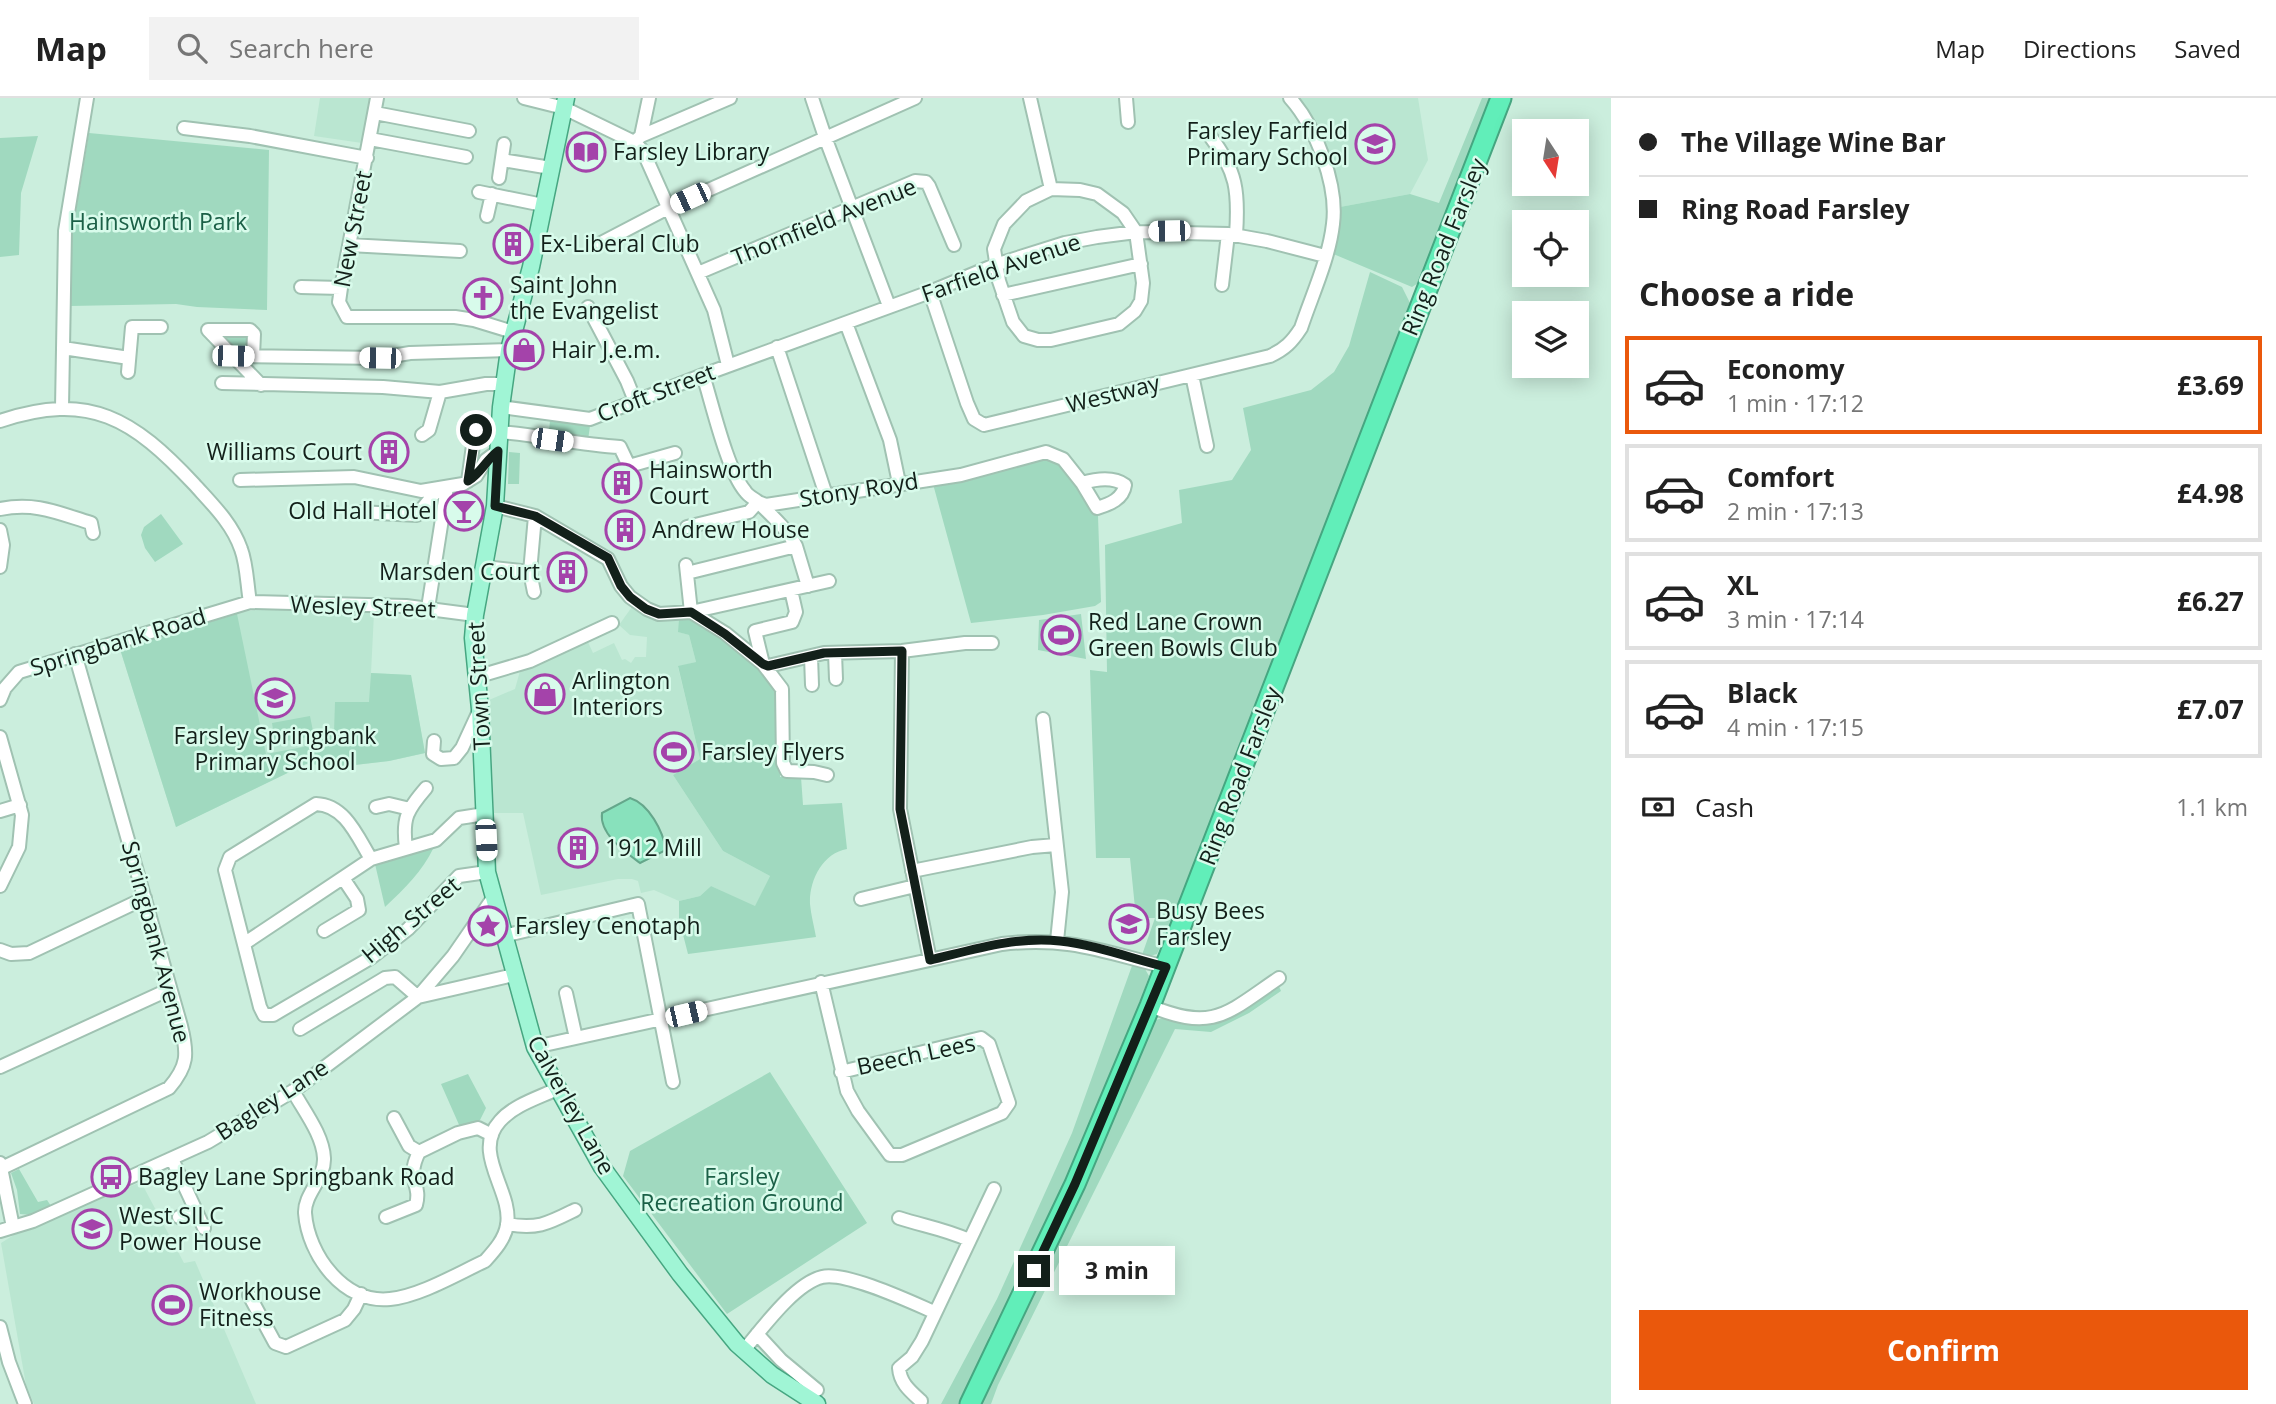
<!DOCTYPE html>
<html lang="en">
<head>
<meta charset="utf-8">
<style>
	body { margin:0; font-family:"Open Sans",sans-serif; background:#f2f2f2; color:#222; height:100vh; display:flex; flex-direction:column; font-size:26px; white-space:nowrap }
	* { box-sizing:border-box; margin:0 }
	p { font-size:23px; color:#767676 }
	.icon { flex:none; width:38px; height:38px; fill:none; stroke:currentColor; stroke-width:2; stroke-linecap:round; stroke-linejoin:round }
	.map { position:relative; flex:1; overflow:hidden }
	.side { display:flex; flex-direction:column; background:#fff; width:665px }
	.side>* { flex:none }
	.top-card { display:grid; align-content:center; height:154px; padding:0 28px; background:#fff }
	.needle { width:46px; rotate:168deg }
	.buttons { position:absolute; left:1512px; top:21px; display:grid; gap:14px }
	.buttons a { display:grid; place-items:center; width:77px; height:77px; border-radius:0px; background:#fff; box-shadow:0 4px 18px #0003; font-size:35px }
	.end { position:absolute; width:32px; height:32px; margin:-16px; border:9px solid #13201a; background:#fff; box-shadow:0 0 0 4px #fff }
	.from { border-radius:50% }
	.bubble { position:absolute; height:49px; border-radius:0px; background:#fff; box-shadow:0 4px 18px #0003; font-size:23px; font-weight:700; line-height:49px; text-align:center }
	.car { position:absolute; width:21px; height:42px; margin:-21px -10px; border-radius:9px; box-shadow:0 0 5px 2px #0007; background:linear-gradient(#fff 24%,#345 0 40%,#fff 0 76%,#345 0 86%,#fff 0) }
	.top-card b { display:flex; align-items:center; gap:24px; height:66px; font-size:26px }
	.top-card b+b { border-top:2px solid #e0e0e0 }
	.top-card i { width:18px; height:18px; background:#222 }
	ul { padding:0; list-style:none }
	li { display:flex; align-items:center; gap:21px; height:98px; margin:0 14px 10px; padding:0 14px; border:4px solid #e0e0e0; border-radius:0px }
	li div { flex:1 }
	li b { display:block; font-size:26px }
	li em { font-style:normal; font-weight:700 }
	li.on { border-color:#ea580c }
	li>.icon { width:63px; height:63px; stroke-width:1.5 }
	h2 { padding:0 28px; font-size:32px; line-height:84px }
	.pay { display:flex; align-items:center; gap:18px; height:77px; padding:0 28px; font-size:26px }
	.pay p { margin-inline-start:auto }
	.action { display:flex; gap:14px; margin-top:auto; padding:14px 28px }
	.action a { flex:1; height:80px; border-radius:0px; background:#ea580c; color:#fff; font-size:28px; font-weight:700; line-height:80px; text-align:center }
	header { display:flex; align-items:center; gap:42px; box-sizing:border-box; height:98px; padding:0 35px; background:#fff; border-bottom:2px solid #e0e0e0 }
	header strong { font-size:33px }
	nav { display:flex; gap:38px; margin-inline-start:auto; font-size:24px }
	.search { width:490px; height:63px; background:#f2f2f2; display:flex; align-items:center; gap:18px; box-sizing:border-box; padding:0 24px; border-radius:0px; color:#767676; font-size:26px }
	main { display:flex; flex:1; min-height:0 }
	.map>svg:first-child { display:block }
</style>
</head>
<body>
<header>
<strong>Map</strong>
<div class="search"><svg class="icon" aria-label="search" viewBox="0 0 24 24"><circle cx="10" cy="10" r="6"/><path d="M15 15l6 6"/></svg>Search here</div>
<nav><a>Map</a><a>Directions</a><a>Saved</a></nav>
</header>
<main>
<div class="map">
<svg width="1611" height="1306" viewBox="0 0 1611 1306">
	<rect width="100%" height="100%" fill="#cbeedd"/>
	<path fill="#bae6d1" d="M320 0H372L362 45 314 38Z
		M1299 0H1418L1428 62 1410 96 1340 109 1332 60Z
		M634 506 679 517V534L689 537 696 564 678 569 700 661 673 677 723 753 770 778 755 809 711 788 700 798 679 803 654 792 641 795 638 783 632 781H618L541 797 523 715H494L489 602 515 591 520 573 587 542 593 555 614 545 622 562 625 561 631 565 635 559H646L647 539 630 537 619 527Z
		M263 511 374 515 371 575 411 577 425 655 389 663 346 668 306 666 176 729 120 551 241 514Z
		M141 1084 184 1165 195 1163 256 1306H34L26 1287 1 1145 17 1135Z"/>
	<path fill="#a0d9bf" d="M1482 0H1495L1423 182 1412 189 1331 155 1340 109 1410 96 1439 105Z
		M89 35 269 52 267 212 197 209 176 206 70 208 72 136Z
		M38 38 21 95 19 157 0 159V40Z
		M1370 174 1402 189 1411 207 1186 792 1157 856 1146 859 1142 857 1155 820H1136L1130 760H1096L1090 572 1107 574 1105 447 1182 425 1179 392 1232 382 1251 352 1243 310 1311 292 1334 274 1349 248Z
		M247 239 248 249 244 252H233L223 240Z
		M550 322 590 328 588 342 549 335Z
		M509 354 520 355 519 386H508Z
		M1048 358 1069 370 1098 418 1101 504 1095 508 1043 517 971 525 933 386Z
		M161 416 183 446 155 464 145 450 141 437 144 429Z
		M237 516 266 656 303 649 334 634 335 604H369L371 575 411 577 425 655 389 663 346 668 306 666 176 729 120 551Z
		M1081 516 1086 561 1038 552 1039 522Z
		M687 518 695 521 762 568 780 592V679H801L803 707 842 705 847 751C823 755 809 782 810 806 811 817 814 828 816 839L688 856 679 821V803L700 798 711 788 755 808 770 778 723 753 673 677 700 661 678 568 696 564 689 537 678 534 679 522Z
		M310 618 314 638 275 645 272 625Z
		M434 749C422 774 405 790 385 809L375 766Z
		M1133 865 1145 871 1149 878 1124 951 1020 1189 1006 1206 989 1239 984 1259 960 1306H941L997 1201 1072 1035Z
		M1278 886 1281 893 1249 915 1211 934 1175 931 998 1287 991 1306H979L1154 923C1172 914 1195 929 1215 924 1237 919 1259 899 1278 886Z
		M770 974 867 1125 727 1216 623 1078 630 1053Z
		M468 976 486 1010 480 1022 460 1029 441 986Z
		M19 1071 38 1104 47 1102 51 1108 32 1117 20 1116 17 1092 11 1075Z"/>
	<path fill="#88e1bc" stroke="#65a78b" stroke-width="2" d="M630 700C649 706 663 733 666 752L640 765C625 754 599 736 602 715Z"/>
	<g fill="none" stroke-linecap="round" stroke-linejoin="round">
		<g stroke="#a0c2b2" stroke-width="16">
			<path id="minor" d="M377 0 341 190 339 204 347 219H455L474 222 513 234
				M524 0 564 10 634 44 643 53 714 212 728 267
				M812 0 825 39 889 208
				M1030 0 1051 91
				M1126 0 1128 24
				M375 15 469 33
				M184 30 250 38 367 60
				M641 38 649 0
				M1210 38C1237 73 1239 94 1236 137
				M370 41 466 59
				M634 44 641 38 730 0
				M502 62 551 70
				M499 80 504 46
				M1051 91 1080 92 1097 96 1123 115 1136 134 1143 185 1141 203 1135 213 1119 226 1051 242H1038L1024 238 1013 224 999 183 994 151 1004 126 1026 103Z
				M479 94 543 107
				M487 118 492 96
				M601 145 668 110 915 0
				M349 147 460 153
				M698 175 915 83 926 84 929 88 954 147
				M1222 187 1228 136
				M301 189 341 190
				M930 194 967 305 974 321 984 327 1270 258C1285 251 1292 244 1301 230 1312 197 1329 161 1333 126 1338 87 1316 29 1290 0
				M1003 197 1141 166
				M588 209 627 283 635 303
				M846 225 890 342 899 385
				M777 249 826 397
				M63 250 129 260
				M233 258 380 260 410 255 509 252
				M253 258 254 236 250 232H208L261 287
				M128 274 132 229H161
				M703 277C712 305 727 372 745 393 748 398 753 400 757 403 771 417 787 431 796 448
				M1192 277 1207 348
				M222 285 383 289 440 294
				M501 309 590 321 703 277 930 194 995 167 1065 145 1097 139 1136 134 1228 136 1267 143 1325 158
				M62 310 65 133 87 0
				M0 323C90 293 133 321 194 386 212 406 232 425 241 451 247 467 247 487 250 504
				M499 334C540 337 579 347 620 349L629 368 675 355
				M422 337 429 332 440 294 486 286H504
				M240 382 354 379 421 393 463 386 476 378 486 362 498 353
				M468 383 476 326
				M758 404 766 407 961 377 1046 354 1063 361 1082 385C1096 381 1113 378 1125 387 1123 401 1110 406 1097 410L1082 385
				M495 408 535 418 608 461 621 488 630 499 647 511 659 516 691 514 725 535 763 566 782 591 783 665 787 673 814 674 827 677
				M0 411C36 404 58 415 91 425L93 435
				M358 414 417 417 439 390
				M687 429 749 414 758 404
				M0 432 3 447 0 469
				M686 467 691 514 829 483
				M484 469 530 474
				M687 475 796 448 808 488
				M534 494 530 474 535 418
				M428 510 447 389
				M902 553 900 711 930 862
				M835 555 836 581
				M811 558 812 587
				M763 566 768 568 824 555 902 553 965 545H992
				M763 566 755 533 792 524 796 514 791 492
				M476 579 530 563 612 525
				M0 602 5 590 19 574 250 504 406 508 475 517
				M1043 621 1062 794 1057 843
				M0 639 22 717 19 749 0 788
				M434 643 433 656 441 661 454 660 462 650 480 611
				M376 709 389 706 410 711
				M0 713 20 707
				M406 750C402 720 407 712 426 690
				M371 761C357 738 345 707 316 706L230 759 225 772 260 909 264 917H273L372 859 408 831 459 778 487 774
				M912 773 1032 749 1056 747
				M861 801 915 788
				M324 833 359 812 357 801 343 780
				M503 838 638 806 673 984
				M245 845 371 761 436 742 459 720 485 716
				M0 852 11 856 29 855 145 800
				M821 884 847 993 858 1013 890 1057H902L1002 1015 1009 1005 989 946 981 940 841 974
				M566 895 576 940
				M418 899 514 877
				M1150 908C1214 934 1226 916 1279 880
				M300 931 385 880 395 879 418 899
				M535 949 1002 846C1068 838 1104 854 1166 869
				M0 969 170 891
				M293 993C304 1013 323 1037 324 1060 325 1081 304 1096 305 1115 308 1157 344 1206 390 1201 420 1198 457 1176 485 1163 494 1153 505 1141 507 1127 513 1093 471 1055 500 1023 514 1007 538 1000 557 991
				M394 1020 409 1048 419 1054
				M172 1061 204 1130
				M0 1065 13 1129
				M2 1070 169 990C188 968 188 956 181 928L75 556
				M179 1119 195 1112
				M386 1119 416 1107C422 1085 405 1082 419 1054L458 1035 478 1030 492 1037
				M899 1120C924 1128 945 1131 969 1142
				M507 1126C537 1132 549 1125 575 1112
				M0 1133 33 1123 208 1044 293 993 418 899 453 858 493 800
				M249 1197 275 1245 286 1249 345 1222 354 1211 361 1196
				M0 1229 9 1264 25 1306
				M757 1236 781 1262 817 1292
				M744 1252C762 1231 794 1186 822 1179 845 1173 911 1204 934 1214
				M921 1303C910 1293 900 1285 899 1270L912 1259 922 1243 994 1091"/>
		</g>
		<g stroke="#46a681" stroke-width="19">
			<path id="major" d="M566 0 531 169 509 252 501 309 495 408 475 517 473 540 480 611 487 774 535 949 602 1069 680 1176 737 1246 772 1277 817 1306"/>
		</g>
		<g stroke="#46a681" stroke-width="23">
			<path id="highway" d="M970 1306 1075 1086 1150 908 1501 0"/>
		</g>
		<use href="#minor" stroke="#fff" stroke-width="12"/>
		<use href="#major" stroke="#a0f5d5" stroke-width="16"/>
		<use href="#highway" stroke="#61eeb9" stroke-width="19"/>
	</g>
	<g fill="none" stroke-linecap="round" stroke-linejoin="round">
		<path stroke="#13201a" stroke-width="9" d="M476 332 468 383C481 375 486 362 498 353L495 408 535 418 608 460 621 488 630 499 646 511 659 516 691 514 725 536 763 566 768 568 824 555 902 553 900 711 930 862C972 852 1016 838 1060 843 1096 847 1130 860 1166 869L1075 1086 1034 1173"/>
	</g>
	<defs>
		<g id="school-ring" transform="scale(2.0125)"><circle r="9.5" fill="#d8fbeb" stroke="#a443aa" stroke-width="1.5"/><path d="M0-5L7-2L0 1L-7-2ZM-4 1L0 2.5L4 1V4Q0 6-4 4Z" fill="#a443aa"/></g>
		<g id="library-ring" transform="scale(2.0125)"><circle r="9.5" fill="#d8fbeb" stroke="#a443aa" stroke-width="1.5"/><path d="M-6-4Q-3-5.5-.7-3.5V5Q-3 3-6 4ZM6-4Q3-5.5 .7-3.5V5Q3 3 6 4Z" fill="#a443aa"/></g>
		<g id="building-ring" transform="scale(2.0125)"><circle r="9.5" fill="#d8fbeb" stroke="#a443aa" stroke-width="1.5"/><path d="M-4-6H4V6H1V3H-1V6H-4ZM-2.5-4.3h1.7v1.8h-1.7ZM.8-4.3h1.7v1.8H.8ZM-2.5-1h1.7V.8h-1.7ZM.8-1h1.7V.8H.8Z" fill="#a443aa"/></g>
		<g id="church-ring" transform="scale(2.0125)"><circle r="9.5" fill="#d8fbeb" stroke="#a443aa" stroke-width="1.5"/><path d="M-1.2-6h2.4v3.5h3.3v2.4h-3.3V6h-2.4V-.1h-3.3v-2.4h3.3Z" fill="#a443aa"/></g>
		<g id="shop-ring" transform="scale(2.0125)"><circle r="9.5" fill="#d8fbeb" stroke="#a443aa" stroke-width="1.5"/><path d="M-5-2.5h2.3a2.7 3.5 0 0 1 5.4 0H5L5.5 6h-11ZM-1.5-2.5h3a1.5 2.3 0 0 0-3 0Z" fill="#a443aa"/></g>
		<g id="bar-ring" transform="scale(2.0125)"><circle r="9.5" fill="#d8fbeb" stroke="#a443aa" stroke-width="1.5"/><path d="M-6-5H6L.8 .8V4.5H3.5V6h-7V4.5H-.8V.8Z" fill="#a443aa"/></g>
		<g id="stadium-ring" transform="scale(2.0125)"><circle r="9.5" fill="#d8fbeb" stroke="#a443aa" stroke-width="1.5"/><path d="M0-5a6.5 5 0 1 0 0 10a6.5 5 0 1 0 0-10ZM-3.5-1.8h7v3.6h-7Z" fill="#a443aa"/></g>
		<g id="sight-ring" transform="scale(2.0125)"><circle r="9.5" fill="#d8fbeb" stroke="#a443aa" stroke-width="1.5"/><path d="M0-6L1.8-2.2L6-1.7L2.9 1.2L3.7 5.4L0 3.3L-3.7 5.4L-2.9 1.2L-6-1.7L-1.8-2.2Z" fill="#a443aa"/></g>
		<g id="bus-ring" transform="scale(2.0125)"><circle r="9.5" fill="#d8fbeb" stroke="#a443aa" stroke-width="1.5"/><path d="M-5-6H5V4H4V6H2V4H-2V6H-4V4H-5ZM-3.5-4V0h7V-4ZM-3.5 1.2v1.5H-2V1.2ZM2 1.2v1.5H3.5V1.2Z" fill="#a443aa"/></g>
	</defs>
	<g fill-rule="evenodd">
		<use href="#school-ring" x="1375" y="46"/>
		<use href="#library-ring" x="586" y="54"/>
		<use href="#building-ring" x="513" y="146"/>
		<use href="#church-ring" x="483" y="200"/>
		<use href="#shop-ring" x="524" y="252"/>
		<use href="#building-ring" x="389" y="354"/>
		<use href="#building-ring" x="622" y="385"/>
		<use href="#bar-ring" x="464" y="413"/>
		<use href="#building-ring" x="625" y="432"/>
		<use href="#building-ring" x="567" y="474"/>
		<use href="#stadium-ring" x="1061" y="537"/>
		<use href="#shop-ring" x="545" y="596"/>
		<use href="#school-ring" x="275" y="600"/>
		<use href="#stadium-ring" x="674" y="654"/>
		<use href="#building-ring" x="578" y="750"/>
		<use href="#school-ring" x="1129" y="826"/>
		<use href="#sight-ring" x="488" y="828"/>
		<use href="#bus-ring" x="111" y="1079"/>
		<use href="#school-ring" x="92" y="1131"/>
		<use href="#stadium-ring" x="172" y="1207"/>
	</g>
	<g text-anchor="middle" stroke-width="5" stroke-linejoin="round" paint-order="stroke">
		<g font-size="23" fill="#13201a" stroke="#d8fbeb" text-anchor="start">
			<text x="1348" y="41" text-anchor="end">Farsley Farfield<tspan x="1348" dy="26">Primary School</tspan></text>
			<text x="613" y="62">Farsley Library</text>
			<text x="540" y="154">Ex-Liberal Club</text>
			<text x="510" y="195">Saint John<tspan x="510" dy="26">the Evangelist</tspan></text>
			<text x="551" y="260">Hair J.e.m.</text>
			<text x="362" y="362" text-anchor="end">Williams Court</text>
			<text x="649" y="380">Hainsworth<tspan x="649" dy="26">Court</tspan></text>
			<text x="437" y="421" text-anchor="end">Old Hall Hotel</text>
			<text x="652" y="440">Andrew House</text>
			<text x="540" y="482" text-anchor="end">Marsden Court</text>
			<text x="1088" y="532">Red Lane Crown<tspan x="1088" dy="26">Green Bowls Club</tspan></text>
			<text x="572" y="591">Arlington<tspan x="572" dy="26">Interiors</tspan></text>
			<text x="275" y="646" text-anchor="middle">Farsley Springbank<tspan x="275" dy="26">Primary School</tspan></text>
			<text x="701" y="662">Farsley Flyers</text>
			<text x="605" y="758">1912 Mill</text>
			<text x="1156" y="821">Busy Bees<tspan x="1156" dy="26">Farsley</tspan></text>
			<text x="515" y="836">Farsley Cenotaph</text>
			<text x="138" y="1087">Bagley Lane Springbank Road</text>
			<text x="119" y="1126">West SILC<tspan x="119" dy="26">Power House</tspan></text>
			<text x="199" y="1202">Workhouse<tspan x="199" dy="26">Fitness</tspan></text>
		</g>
		<g font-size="23" fill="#1b6047" stroke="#d8fbeb">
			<text x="158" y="132">Hainsworth Park</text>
			<text x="742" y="1087">Farsley<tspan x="742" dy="26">Recreation Ground</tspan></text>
		</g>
		<g font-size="23" fill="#13201a" stroke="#d8fbeb">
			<text transform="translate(824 124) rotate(-22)" y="8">Thornfield Avenue</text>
			<text transform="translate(353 131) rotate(-79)" y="8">New Street</text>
			<text transform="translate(1444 149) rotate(-68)" y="8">Ring Road Farsley</text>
			<text transform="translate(1001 170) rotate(-19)" y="8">Farfield Avenue</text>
			<text transform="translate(656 295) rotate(-21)" y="8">Croft Street</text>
			<text transform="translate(1113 296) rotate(-14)" y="8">Westway</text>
			<text transform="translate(859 392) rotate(-9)" y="8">Stony Royd</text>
			<text transform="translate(363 509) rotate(2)" y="8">Wesley Street</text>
			<text transform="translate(118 544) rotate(-17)" y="8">Springbank Road</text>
			<text transform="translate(479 588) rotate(-93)" y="8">Town Street</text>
			<text transform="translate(1240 678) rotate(-69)" y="8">Ring Road Farsley</text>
			<text transform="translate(411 822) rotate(-40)" y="8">High Street</text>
			<text transform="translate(156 844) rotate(75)" y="8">Springbank Avenue</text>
			<text transform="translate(916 957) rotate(-12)" y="8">Beech Lees</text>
			<text transform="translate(272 1002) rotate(-33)" y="8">Bagley Lane</text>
			<text transform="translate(571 1007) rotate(61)" y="8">Calverley Lane</text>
		</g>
	</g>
</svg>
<div class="buttons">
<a><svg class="needle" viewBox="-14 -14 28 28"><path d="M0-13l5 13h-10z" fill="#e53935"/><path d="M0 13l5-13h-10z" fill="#767676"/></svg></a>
<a><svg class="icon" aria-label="locate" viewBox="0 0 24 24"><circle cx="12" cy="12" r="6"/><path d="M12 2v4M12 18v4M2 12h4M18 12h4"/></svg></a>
<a><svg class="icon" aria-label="layers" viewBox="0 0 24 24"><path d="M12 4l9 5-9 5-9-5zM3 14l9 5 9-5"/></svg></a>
</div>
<i class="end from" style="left:476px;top:332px"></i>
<i class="end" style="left:1034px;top:1173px"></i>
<div class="bubble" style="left:1059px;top:1148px;width:116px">3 min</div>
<i class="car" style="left:690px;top:100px;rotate:245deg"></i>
<i class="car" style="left:1169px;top:133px;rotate:269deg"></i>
<i class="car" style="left:233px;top:258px;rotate:91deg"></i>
<i class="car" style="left:380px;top:260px;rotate:271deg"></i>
<i class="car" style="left:552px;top:342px;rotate:98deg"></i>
<i class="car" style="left:486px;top:742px;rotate:177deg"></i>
<i class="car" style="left:686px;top:916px;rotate:77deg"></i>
</div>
<section class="side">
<div class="top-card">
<b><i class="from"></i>The Village Wine Bar</b>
<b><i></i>Ring Road Farsley</b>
</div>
<h2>Choose a ride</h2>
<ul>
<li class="on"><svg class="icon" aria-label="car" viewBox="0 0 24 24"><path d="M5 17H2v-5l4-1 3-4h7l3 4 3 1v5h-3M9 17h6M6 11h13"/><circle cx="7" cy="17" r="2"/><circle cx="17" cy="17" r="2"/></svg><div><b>Economy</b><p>1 min · 17:12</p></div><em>£3.69</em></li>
<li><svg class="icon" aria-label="car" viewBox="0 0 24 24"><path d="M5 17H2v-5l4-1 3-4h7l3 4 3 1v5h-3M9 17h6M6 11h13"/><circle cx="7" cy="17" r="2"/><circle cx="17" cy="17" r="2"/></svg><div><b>Comfort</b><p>2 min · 17:13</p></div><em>£4.98</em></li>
<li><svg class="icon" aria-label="car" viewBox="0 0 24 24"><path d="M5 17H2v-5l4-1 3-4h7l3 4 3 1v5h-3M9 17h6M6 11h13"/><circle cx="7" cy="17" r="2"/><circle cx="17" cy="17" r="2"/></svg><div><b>XL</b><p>3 min · 17:14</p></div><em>£6.27</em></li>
<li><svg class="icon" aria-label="car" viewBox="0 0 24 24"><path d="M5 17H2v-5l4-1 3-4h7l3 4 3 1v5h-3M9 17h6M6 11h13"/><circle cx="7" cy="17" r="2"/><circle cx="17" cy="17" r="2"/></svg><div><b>Black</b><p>4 min · 17:15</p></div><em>£7.07</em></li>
</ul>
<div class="pay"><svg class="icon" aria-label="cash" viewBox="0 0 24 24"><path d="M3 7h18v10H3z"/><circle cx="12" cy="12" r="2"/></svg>Cash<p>1.1 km</p></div>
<div class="action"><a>Confirm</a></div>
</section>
</main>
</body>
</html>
